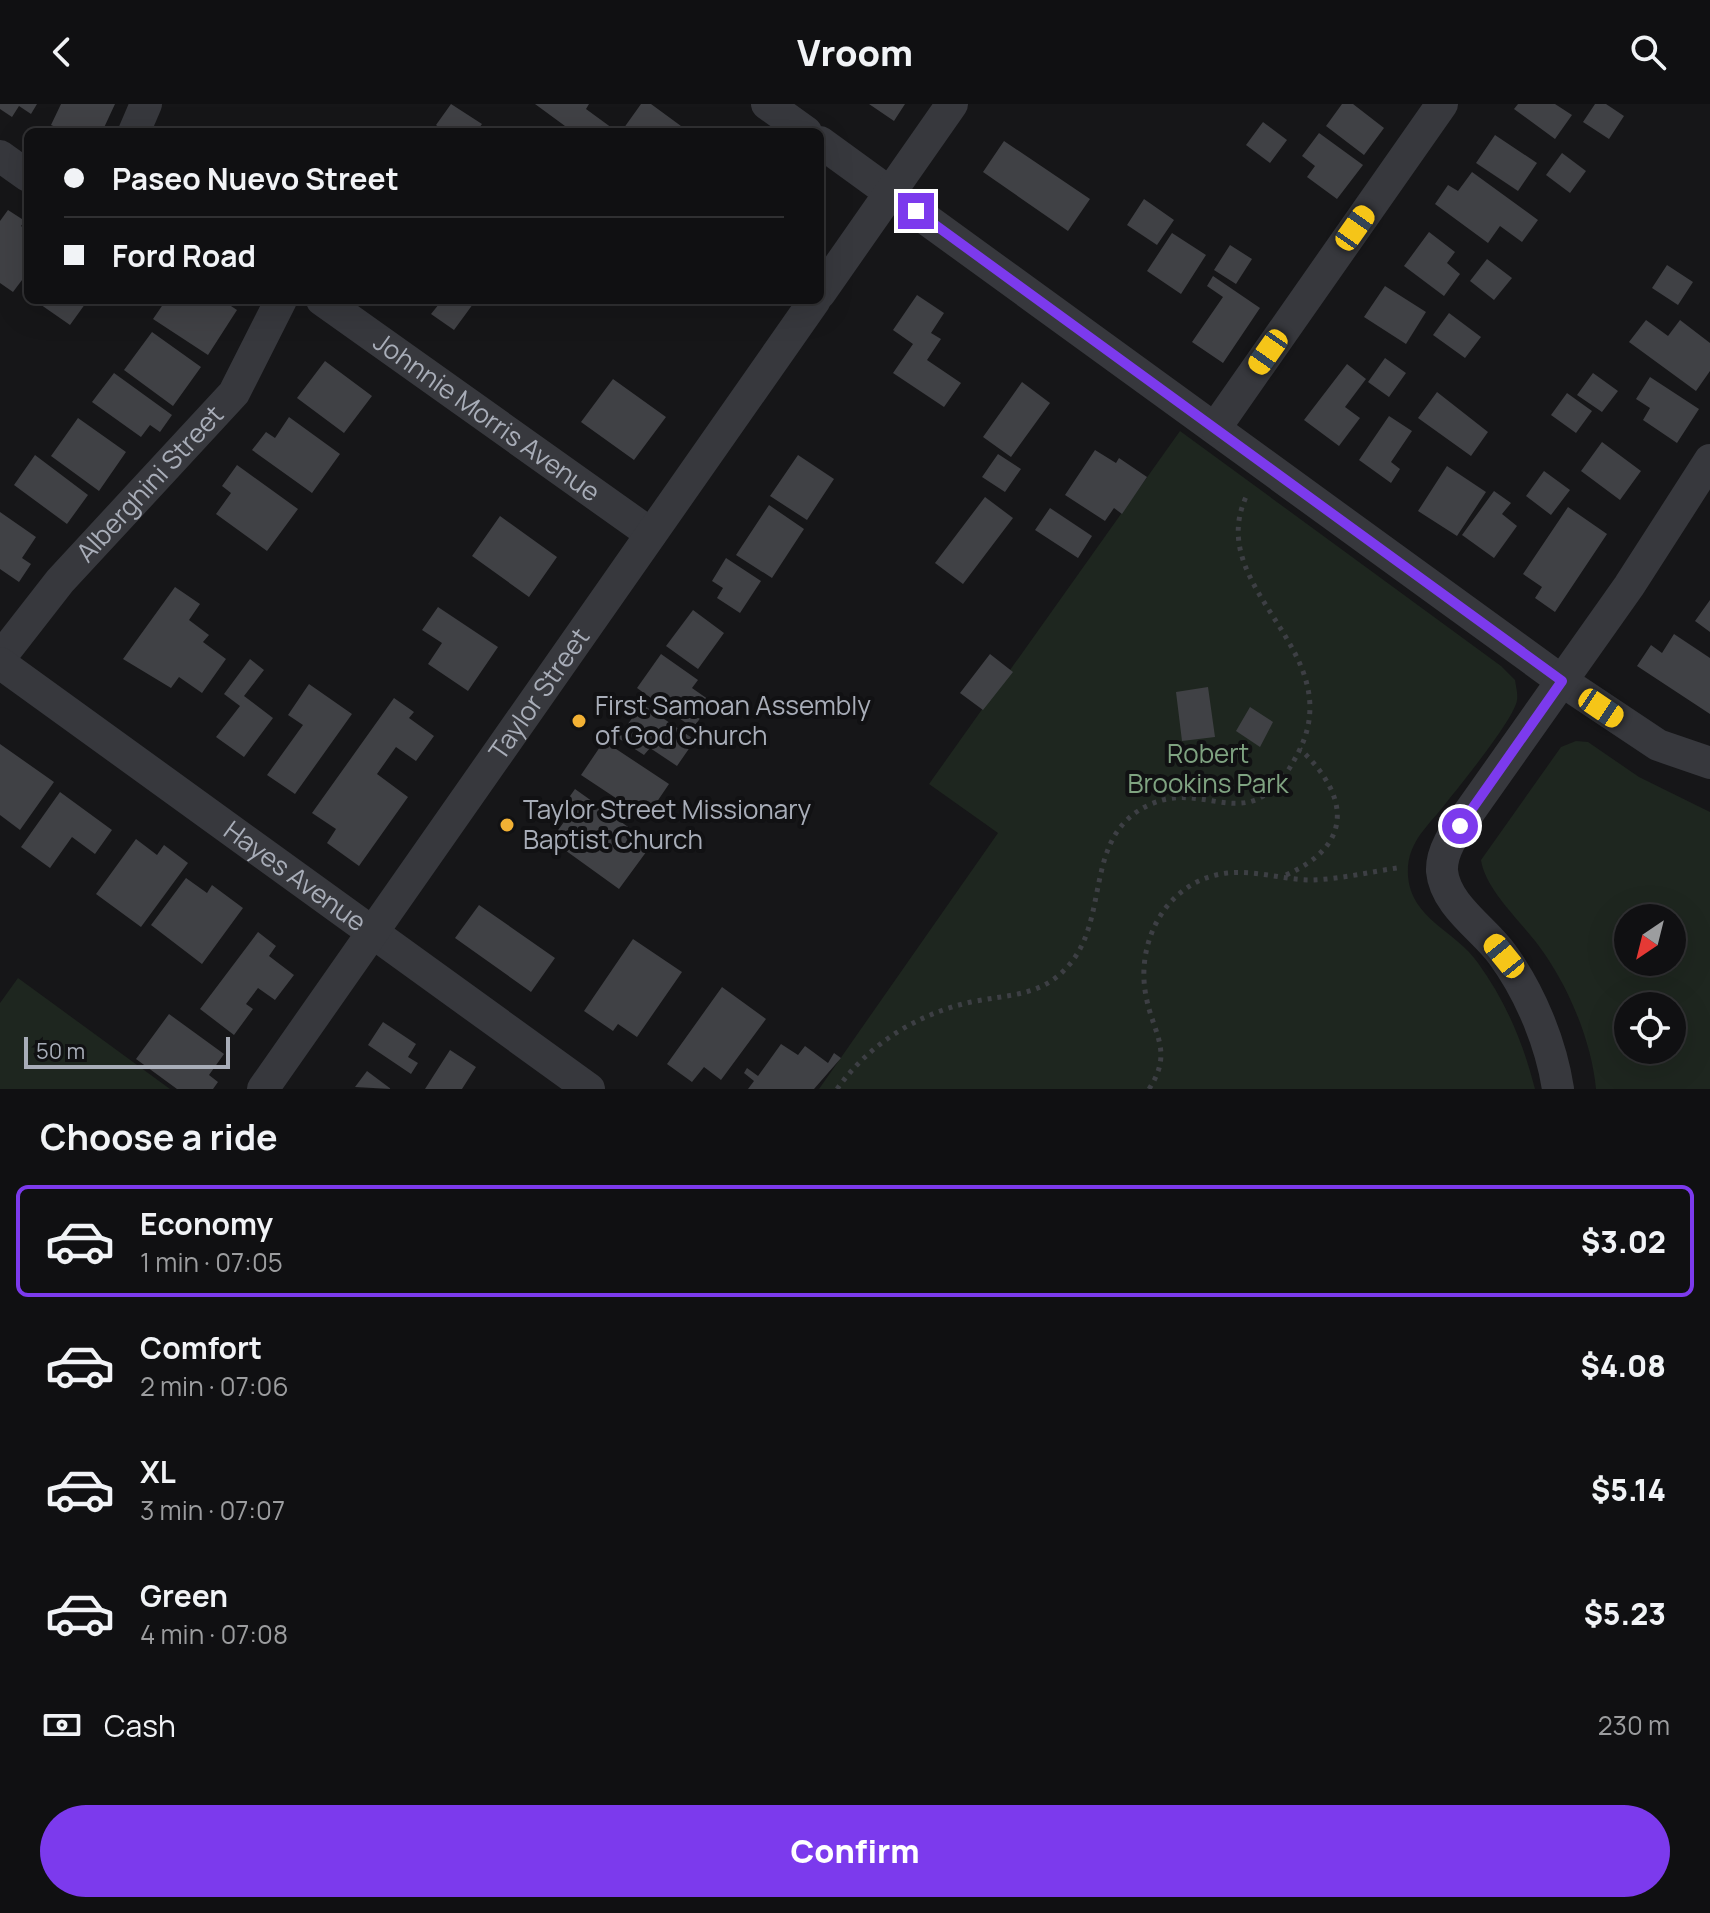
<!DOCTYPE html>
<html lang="en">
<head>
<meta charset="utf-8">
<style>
	body { margin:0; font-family:Manrope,sans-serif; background:#1e1e20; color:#f1f3f6; height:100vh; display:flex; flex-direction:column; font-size:30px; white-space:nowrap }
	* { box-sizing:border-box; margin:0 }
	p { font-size:26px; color:#9c9d9f }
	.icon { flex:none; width:44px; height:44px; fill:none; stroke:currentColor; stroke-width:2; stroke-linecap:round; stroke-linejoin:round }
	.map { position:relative; height:985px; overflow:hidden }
	.side { display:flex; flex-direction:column; background:#101012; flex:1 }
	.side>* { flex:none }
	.banner { position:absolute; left:24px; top:24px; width:800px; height:176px; border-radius:12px; box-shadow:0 8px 32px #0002,0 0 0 2px #303032; display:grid; align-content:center; height:176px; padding:0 40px; background:#101012 }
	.needle { width:52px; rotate:215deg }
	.controls { position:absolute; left:1614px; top:800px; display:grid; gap:16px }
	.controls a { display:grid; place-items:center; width:72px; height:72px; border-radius:50%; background:#101012; box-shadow:0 8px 32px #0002,0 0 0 2px #303032; font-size:40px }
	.scale { position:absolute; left:24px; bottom:20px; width:206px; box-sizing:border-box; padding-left:8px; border:4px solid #a8adb8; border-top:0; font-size:22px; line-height:28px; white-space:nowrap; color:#a8adb8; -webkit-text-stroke:6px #111113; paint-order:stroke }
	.end { position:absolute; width:36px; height:36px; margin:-18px; border:10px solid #7c3aed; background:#fff; box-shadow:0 0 0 4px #fff }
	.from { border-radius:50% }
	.car { position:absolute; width:24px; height:48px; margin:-24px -12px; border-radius:10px; box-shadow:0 0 6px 2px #0007; background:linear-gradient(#f5c518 24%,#345 0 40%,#f5c518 0 76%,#345 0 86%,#f5c518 0) }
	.banner b { display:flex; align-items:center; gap:28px; height:76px; font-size:30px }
	.banner b+b { border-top:2px solid #303032 }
	.banner i { width:20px; height:20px; background:#f1f3f6 }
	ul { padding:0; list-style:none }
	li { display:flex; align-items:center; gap:24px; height:112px; margin:0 16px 12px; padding:0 24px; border:4px solid transparent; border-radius:12px }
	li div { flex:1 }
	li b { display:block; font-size:30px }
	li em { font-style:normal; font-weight:800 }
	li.on { border-color:#7c3aed }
	li>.icon { width:72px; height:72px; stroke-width:1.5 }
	h2 { padding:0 40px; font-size:36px; line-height:96px }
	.pay { display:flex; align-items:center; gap:20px; height:88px; padding:0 40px; font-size:30px }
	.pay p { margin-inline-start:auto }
	.button { display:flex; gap:16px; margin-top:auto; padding:16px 40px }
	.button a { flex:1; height:92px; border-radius:48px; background:#7c3aed; color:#fff; font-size:32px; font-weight:800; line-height:92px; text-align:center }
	header { display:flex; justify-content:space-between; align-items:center; height:104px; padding:0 40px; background:#101012; font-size:36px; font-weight:800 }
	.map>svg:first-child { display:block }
</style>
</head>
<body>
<header><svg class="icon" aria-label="back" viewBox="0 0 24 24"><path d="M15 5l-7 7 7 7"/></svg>Vroom<svg class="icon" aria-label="search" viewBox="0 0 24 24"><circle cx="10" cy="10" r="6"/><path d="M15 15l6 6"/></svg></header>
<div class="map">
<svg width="1710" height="985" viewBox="0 0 1710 985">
	<rect width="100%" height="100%" fill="#161618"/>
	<path fill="#1e261f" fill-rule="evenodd" d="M1180 327 1501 562 1515 576C1516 584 1519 592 1516 600 1508 622 1463 678 1446 699 1428 723 1406 738 1408 772 1411 815 1456 827 1478 859 1506 898 1523 938 1535 985H819L998 729 929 680Z
		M1576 637 1588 638 1639 673 1710 708V985H1596C1592 940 1571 889 1546 852 1527 822 1486 789 1481 756L1561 643ZM1672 814V858H1628V814ZM1672 902V946H1628V902Z
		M18 874 170 985H0V899Z"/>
	<path fill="#404145" d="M0 0H37L31 10 19 2 12 13 0 5Z
		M61 0H115L102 28H67L51 21Z
		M451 0 482 20 476 28H445L436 21Z
		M535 0H589L586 5 612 24 609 28H561L565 22Z
		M641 0H651L681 22 676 28H621Z
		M869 0H905L894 17Z
		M1342 0H1353L1384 24 1364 51 1326 22Z
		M1518 0H1555L1572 11 1555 35 1514 5Z
		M1595 0H1606L1624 12 1609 35 1583 18Z
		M1263 18 1287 36 1270 59 1246 41Z
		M1319 29 1363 61 1337 95 1307 73 1315 62 1302 52Z
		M1495 31 1537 59 1518 87 1476 59Z
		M1004 37 1090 95 1068 127 983 68Z
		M1562 49 1586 67 1570 89 1546 71Z
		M1472 68 1538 116 1522 138 1500 122 1488 139 1435 100 1448 81 1458 87Z
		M1144 95 1174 116 1157 141 1127 121Z
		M8 106 25 117 21 122 28 127V168L13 188 0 179V117Z
		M1429 128 1455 148 1447 159 1460 170 1444 192 1404 162Z
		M1172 129 1206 151 1181 190 1147 167Z
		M1230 141 1252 155 1236 180 1214 166Z
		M1487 155 1512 174 1494 196 1470 177Z
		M1667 161 1693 178 1678 201 1652 184Z
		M1213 172 1260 204 1223 259 1192 238 1223 193 1207 182Z
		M1385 182 1426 208 1406 240 1364 213Z
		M917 191 944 209 931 229 941 235 927 256 961 279 944 303 893 269 913 240 893 226Z
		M34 196H88L70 221Z
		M166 196H222L237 206 208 251 153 215Z
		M433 196H476L454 226 431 210 439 200Z
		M1449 209 1481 233 1465 254 1433 231Z
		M1646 216 1668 232 1680 216 1710 239V267L1696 287 1629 238Z
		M152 228 201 263 173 302 124 266Z
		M1385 254 1406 269 1389 293 1368 278Z
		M325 257 372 292 344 329 297 294Z
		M1347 260 1366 275 1345 303 1360 314 1339 342 1304 316Z
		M114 269 172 311 160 328 150 321 141 333 92 298Z
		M1593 269 1618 287 1602 308 1577 291Z
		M1650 273 1699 305 1677 339 1643 316 1650 304 1636 295Z
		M613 275 666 313 634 356 581 318Z
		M1022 278 1050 299 1011 353 983 333Z
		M1437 288 1488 328 1471 352 1418 314Z
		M1567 289 1592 307 1576 329 1551 311Z
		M1389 312 1412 327 1391 358 1400 365 1391 379 1359 356Z
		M289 313 340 350 312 389 252 346 266 328 275 334Z
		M78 314 126 348 99 387 51 352Z
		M1602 338 1641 367 1620 396 1581 367Z
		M1095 346 1116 359 1119 354 1147 373 1122 410 1114 404 1105 417 1065 391Z
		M998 350 1021 365 1005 388 982 373Z
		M35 351 88 391 67 420 14 381Z
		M798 351 834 375 807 416 770 392Z
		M237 361 298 405 267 447 216 410 231 389 222 382Z
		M1447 362 1486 388 1457 432 1418 407Z
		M1544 367 1570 386 1551 411 1526 392Z
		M1494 387 1511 399 1502 410 1517 422 1494 454 1462 431Z
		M985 393 1013 414 963 480 935 459Z
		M769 401 804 425 772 474 736 451Z
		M1568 403 1607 430 1555 508 1535 494 1542 483 1523 470Z
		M1050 404 1092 432 1078 454 1035 426Z
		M0 408 36 433 22 454 31 460 19 478 0 465Z
		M500 412 557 453 529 493 472 452Z
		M726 454 761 477 740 509 717 494 723 484 712 477Z
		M175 483 200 500 189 516 209 531 203 538 226 555 202 589 179 573 171 584 123 555Z
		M1710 496V528L1695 517Z
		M438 503 498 543 468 587 428 560 442 539 422 526Z
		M693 506 724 529 698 565 666 542Z
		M1674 530 1710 554V610L1637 562 1651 541 1662 549Z
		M661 550 698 576 692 584 712 598 693 624 637 584Z
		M990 550 1013 568 983 606 960 589Z
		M250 555 264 566 244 592 273 614 244 653 216 633 240 602 224 590Z
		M309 580 352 610 295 690 267 671 303 621 288 611Z
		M1208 583 1215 633 1182 637 1176 588Z
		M394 594 414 608 409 614 434 632 416 657 396 643 377 670 408 693 359 762 327 739 336 725 312 709Z
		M642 600 695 636 677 662 650 644 644 651 618 634Z
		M1250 603 1273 618 1260 643 1236 627Z
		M604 637 669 680 646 714 581 671Z
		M0 640 54 678 20 726 0 711Z
		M575 685 652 740 619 785 551 736 566 715 558 709Z
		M60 688 112 726 95 750 72 733 50 764 21 743Z
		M136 735 157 751 164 741 188 759 141 823 96 790Z
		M186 774 207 789 212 781 243 804 202 860 151 821Z
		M479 801 555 854 531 888 455 834Z
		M258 828 276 842 269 852 294 871 275 896 258 884 246 900 253 905 234 931 200 905Z
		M633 835 682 868 637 933 618 920 613 927 584 907Z
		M722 883 766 915 721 976 704 963 692 978 667 960Z
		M169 910 224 950 209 971 218 978 213 985H177L136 955Z
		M383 918 416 940 408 953 418 959 411 970 368 941Z
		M781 940 798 951 805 942 828 959 834 949 841 954 814 985H748L754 977 744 969 747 964 758 972Z
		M450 946 476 963 462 985H425Z
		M367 967 391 985 355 983Z"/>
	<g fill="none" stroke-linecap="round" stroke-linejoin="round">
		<path stroke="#3d3f44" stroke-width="5" stroke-dasharray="4 6" stroke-linecap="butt" d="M1286 771C1354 741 1350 692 1300 645
			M837 985C869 940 917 910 971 898 1009 890 1042 893 1069 861 1111 813 1082 730 1151 700 1210 674 1253 742 1300 645 1348 545 1204 485 1246 393
			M1149 985C1174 947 1153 930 1146 892 1135 837 1167 776 1227 769 1256 766 1284 776 1312 776 1340 775 1370 768 1397 764"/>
		<g stroke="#37383d" stroke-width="32">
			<path d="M767 0 806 28"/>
			<path d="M134 28 146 0"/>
			<path d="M820 38 1562 577 1658 641 1710 659"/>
			<path d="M0 52 28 72"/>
			<path d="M820 189 952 0"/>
			<path id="s1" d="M322 196 651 430"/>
			<path d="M1216 323 1442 0"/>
			<path id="s2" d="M0 554 60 477 234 289 281 196"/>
			<path id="s3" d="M0 559 589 985"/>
			<path id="s4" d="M263 985 815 196"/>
			<path d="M1558 985C1551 939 1530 888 1502 850 1484 825 1445 801 1442 767 1441 745 1458 724 1470 707L1629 482 1710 356"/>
		</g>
	</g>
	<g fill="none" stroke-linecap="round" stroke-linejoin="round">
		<path stroke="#7c3aed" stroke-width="10" d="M916 107 1562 577 1460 722"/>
	</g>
	<g fill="#f2b134" stroke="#111113" stroke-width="3">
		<circle cx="579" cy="617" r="8"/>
		<circle cx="507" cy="721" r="8"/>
	</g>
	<g text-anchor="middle" stroke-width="8" stroke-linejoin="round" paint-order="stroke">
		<g font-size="26" fill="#a8adb8" stroke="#111113">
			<text dy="9" stroke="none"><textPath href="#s1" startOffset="202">Johnnie Morris Avenue</textPath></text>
			<text dy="9" stroke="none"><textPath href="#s2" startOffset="230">Alberghini Street</textPath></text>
			<text dy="9" stroke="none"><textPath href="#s4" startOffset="482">Taylor Street</textPath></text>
			<text dy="9" stroke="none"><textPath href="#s3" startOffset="364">Hayes Avenue</textPath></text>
		</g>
		<g font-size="26" fill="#a8adb8" stroke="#111113" text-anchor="start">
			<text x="595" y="611">First Samoan Assembly<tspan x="595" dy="30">of God Church</tspan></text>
			<text x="523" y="715">Taylor Street Missionary<tspan x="523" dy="30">Baptist Church</tspan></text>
		</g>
		<g font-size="26" fill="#7fa381" stroke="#111113">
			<text x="1208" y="659">Robert<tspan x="1208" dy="30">Brookins Park</tspan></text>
		</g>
	</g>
</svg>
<div class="controls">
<a><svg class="needle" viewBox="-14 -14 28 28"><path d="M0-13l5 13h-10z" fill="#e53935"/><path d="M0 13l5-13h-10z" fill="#9c9d9f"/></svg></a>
<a><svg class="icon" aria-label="locate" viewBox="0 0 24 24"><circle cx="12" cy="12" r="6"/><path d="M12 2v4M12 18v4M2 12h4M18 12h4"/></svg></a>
</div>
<div class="scale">50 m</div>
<i class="end from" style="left:1460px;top:722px"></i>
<i class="end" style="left:916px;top:107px"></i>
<i class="car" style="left:1355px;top:124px;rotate:35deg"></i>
<i class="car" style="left:1268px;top:248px;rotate:215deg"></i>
<i class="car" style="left:1601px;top:604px;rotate:124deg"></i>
<i class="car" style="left:1504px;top:852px;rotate:321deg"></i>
<div class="banner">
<b><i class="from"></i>Paseo Nuevo Street</b>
<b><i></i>Ford Road</b>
</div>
</div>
<section class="side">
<h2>Choose a ride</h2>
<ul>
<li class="on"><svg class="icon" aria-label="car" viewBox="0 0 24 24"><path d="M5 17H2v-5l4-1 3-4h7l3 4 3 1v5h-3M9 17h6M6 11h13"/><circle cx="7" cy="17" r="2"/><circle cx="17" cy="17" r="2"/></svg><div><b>Economy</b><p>1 min · 07:05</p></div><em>$3.02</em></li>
<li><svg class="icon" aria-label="car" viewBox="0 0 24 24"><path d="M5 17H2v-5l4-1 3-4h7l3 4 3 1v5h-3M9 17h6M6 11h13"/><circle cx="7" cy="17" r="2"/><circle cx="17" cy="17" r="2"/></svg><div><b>Comfort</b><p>2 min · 07:06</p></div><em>$4.08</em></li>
<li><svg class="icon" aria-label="car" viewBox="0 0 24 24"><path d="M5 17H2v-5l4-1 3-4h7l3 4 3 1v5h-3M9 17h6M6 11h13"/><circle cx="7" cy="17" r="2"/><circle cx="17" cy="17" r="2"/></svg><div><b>XL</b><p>3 min · 07:07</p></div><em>$5.14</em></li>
<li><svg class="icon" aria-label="car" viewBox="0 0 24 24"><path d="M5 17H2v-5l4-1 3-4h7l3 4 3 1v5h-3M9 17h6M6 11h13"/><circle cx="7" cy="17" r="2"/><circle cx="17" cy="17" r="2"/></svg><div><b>Green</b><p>4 min · 07:08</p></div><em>$5.23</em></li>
</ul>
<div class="pay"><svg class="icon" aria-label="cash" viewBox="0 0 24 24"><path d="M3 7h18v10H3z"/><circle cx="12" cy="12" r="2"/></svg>Cash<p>230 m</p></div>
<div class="button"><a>Confirm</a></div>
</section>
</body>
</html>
